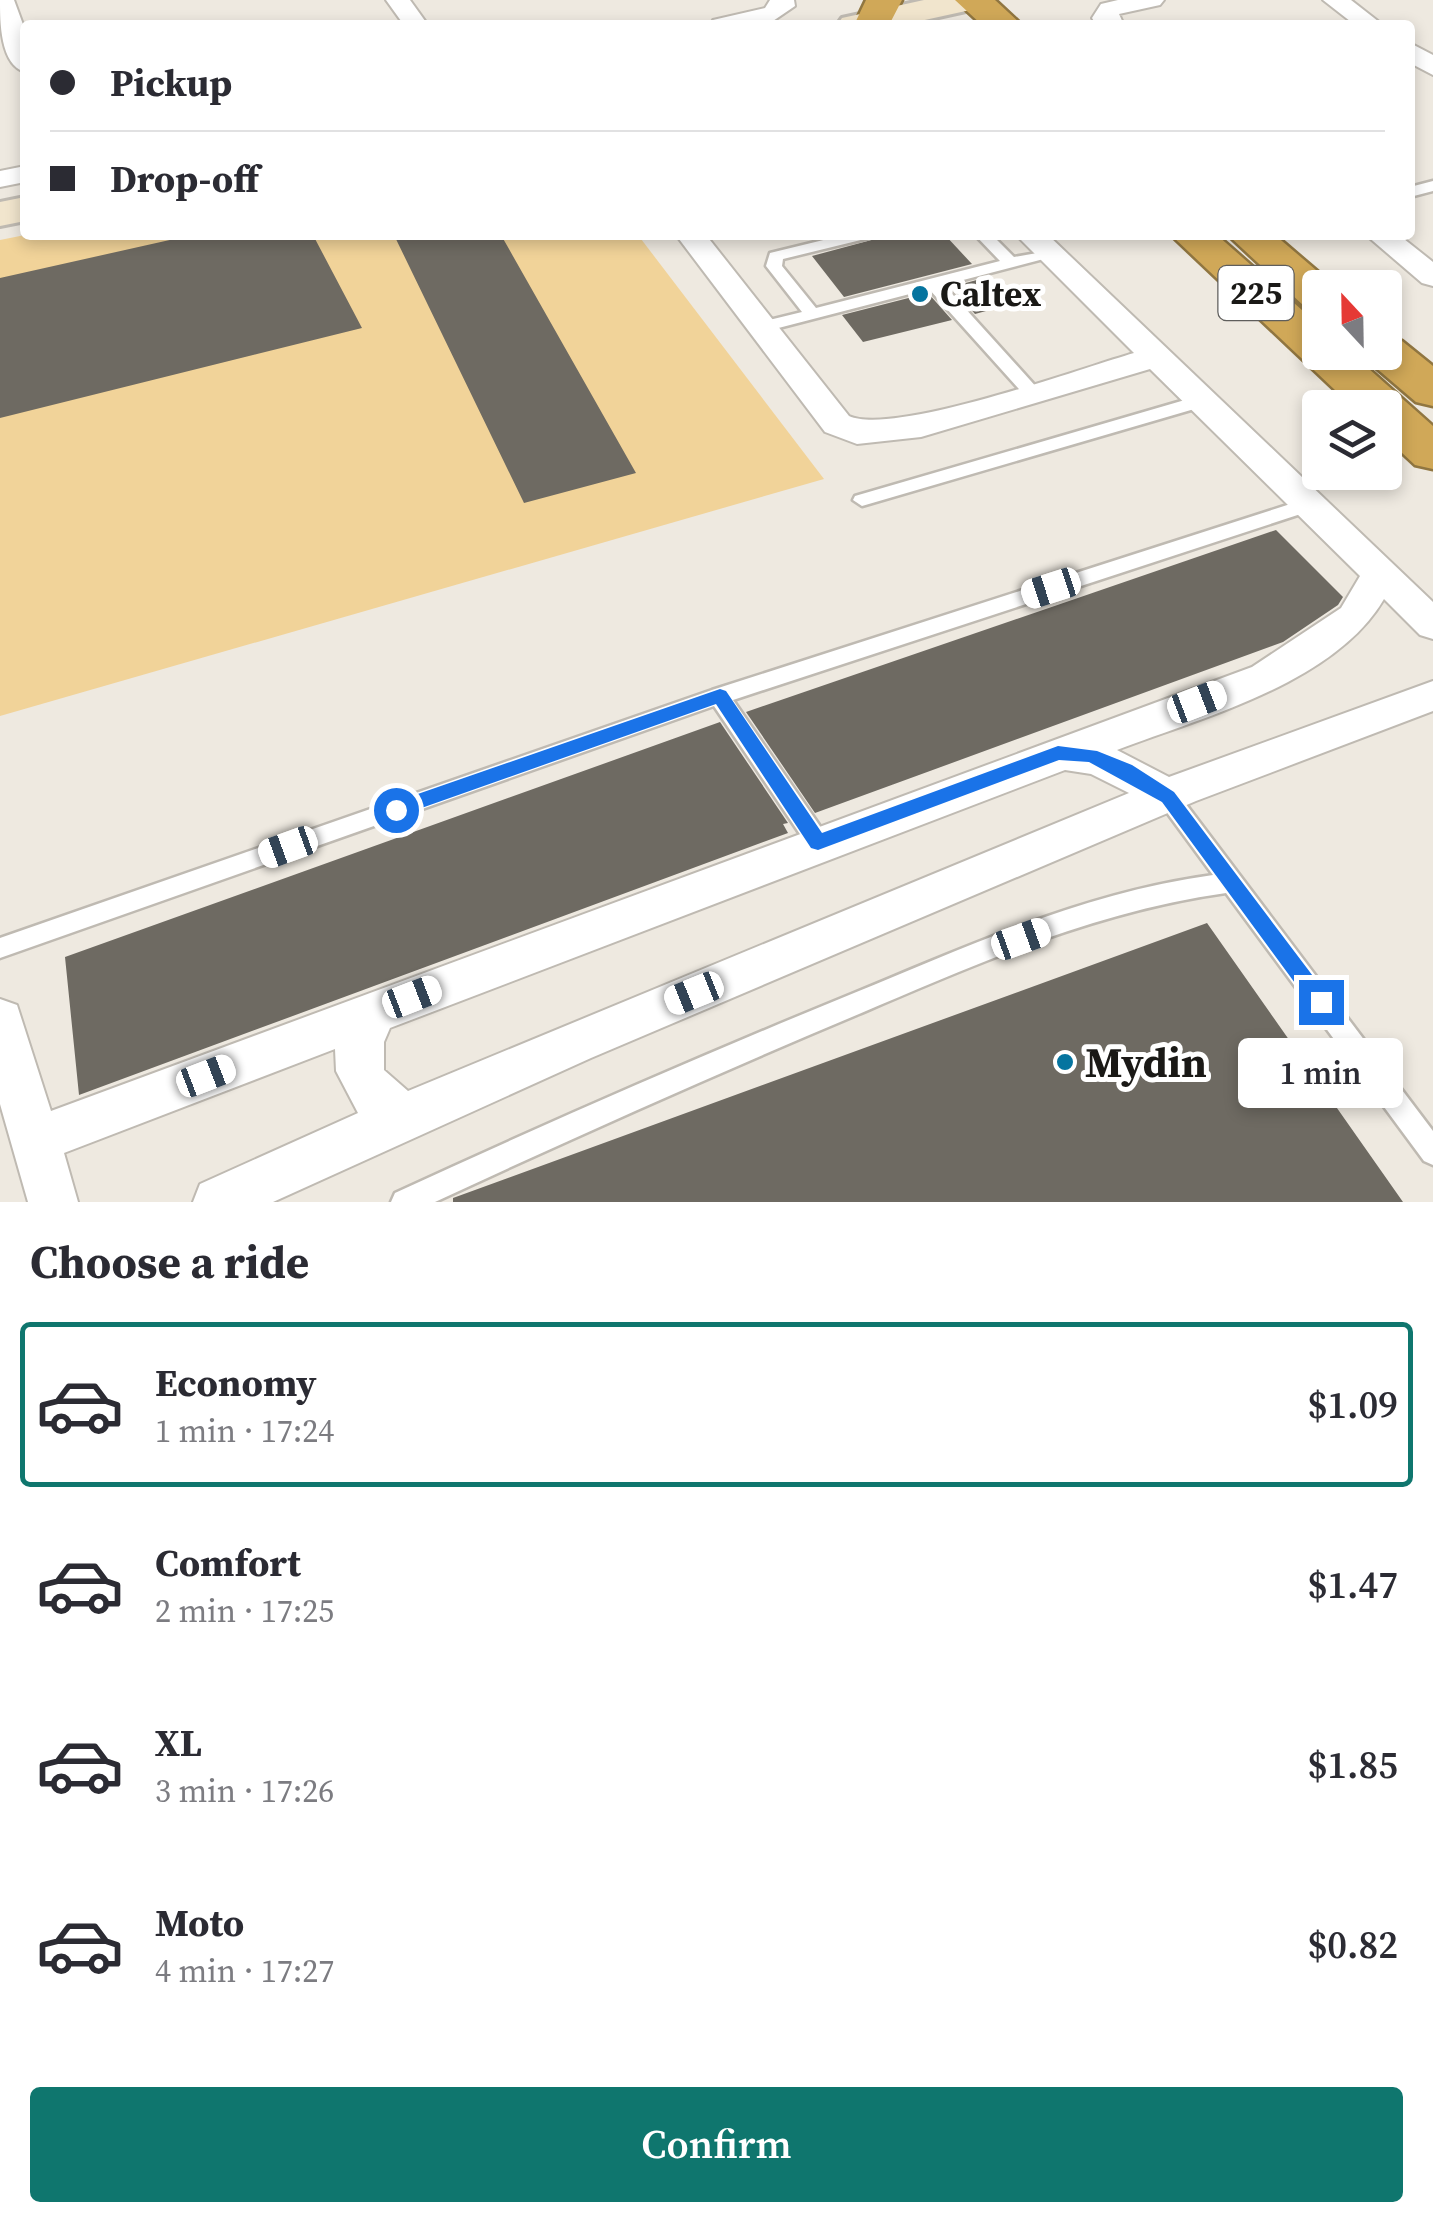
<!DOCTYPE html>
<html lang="en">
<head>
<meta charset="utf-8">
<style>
	body { margin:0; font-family:"Source Serif 4",serif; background:#f7f7f7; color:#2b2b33; height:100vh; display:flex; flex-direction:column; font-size:38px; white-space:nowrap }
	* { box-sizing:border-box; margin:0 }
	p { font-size:32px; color:#7c7c81 }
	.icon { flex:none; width:55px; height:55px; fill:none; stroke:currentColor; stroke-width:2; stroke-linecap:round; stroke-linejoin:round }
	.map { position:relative; height:1202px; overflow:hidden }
	.side { display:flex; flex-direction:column; background:#fff; flex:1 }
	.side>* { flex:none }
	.guide { position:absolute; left:20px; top:20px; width:1395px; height:220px; border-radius:10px; box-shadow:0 5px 15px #0003; display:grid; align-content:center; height:220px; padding:0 30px; background:#fff }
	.needle { width:65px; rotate:338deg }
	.tools { position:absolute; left:1302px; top:270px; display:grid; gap:20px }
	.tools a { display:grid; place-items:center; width:100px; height:100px; border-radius:10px; background:#fff; box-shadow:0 5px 15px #0003; font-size:50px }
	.end { position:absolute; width:45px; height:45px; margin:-22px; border:12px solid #1a73e8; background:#fff; box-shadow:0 0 0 5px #fff }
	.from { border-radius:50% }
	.bubble { position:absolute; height:70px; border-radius:10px; background:#fff; box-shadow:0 5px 15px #0003; font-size:32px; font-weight:600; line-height:70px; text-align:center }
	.car { position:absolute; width:30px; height:60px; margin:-30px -15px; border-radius:12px; box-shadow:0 0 8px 2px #0007; background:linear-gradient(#fff 24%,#345 0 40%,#fff 0 76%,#345 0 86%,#fff 0) }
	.guide b { display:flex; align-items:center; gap:35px; height:95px; font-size:38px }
	.guide b+b { border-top:2px solid #e1e1e2 }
	.guide i { width:25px; height:25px; background:#2b2b33 }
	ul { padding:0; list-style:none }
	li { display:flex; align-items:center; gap:30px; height:165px; margin:0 20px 15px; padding:0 10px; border:5px solid transparent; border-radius:10px }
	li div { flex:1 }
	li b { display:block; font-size:38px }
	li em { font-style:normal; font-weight:600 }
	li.selected { border-color:#0f766e }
	li>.icon { width:90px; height:90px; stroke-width:1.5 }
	h2 { padding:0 30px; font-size:45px; line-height:120px }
	.cta { display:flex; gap:20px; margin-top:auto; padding:20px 30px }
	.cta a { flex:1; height:115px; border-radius:10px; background:#0f766e; color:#fff; font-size:40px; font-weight:600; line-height:115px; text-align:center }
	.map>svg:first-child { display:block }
</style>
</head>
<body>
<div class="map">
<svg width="1433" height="1202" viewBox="0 0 1433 1202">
	<rect width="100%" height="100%" fill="#eee9e0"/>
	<path fill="#f1d399" d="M25 235H638L824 479 0 716V240Z"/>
	<path fill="#6e6a62" d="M192 235H313L362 328 0 418V278Z
		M394 235H501L636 473 524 503Z
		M890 235H945L972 264 844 297 812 256Z
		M984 278 1008 305 975 314 951 287Z
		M928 293 952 320 863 342 842 315Z
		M1276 530 1343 597 1338 605 1283 642 815 813 746 712Z
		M720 722 788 823 783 824 788 833 79 1095 65 957Z
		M1207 923 1403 1202H453V1198Z"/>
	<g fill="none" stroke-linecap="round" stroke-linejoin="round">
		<g stroke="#bfbab2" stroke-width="5">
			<path id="lane" d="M1433 181V191L1410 197V187Z
				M844 235H871L869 238 783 259 782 266 816 308 1000 261 975 235H992L1014 257 1055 250V256L944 285 1039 390 1042 394 1039 398H1027L929 289 763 332 757 331V323L802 312 766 266 770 253Z
				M1202 395 1211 401 1208 405 862 506 853 500 855 496Z
				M1309 498 1318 504 1316 509 733 700 826 835 829 842 826 849 818 851 810 849 714 706 0 958V938L712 690Z
				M1168 788 1176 791 1433 1131V1165L1424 1161 1226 893C1097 911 978 963 859 1014 716 1074 575 1137 435 1202H391L395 1193C547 1123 700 1056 854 993 970 945 1087 892 1213 875L1160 803 1157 797 1160 791Z"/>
		</g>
		<g stroke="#bfbab2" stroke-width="4">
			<path id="street" d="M0 0H14L25 30V72C0 65 0 21 0 0Z
				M386 0H410L428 25H404Z
				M770 0H794L795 6 773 21 710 25 713 20 765 8Z
				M1118 0H1164L1160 5 1119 14 1124 25 1095 23 1092 18 1101 4Z
				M1323 0H1351L1383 25H1355Z
				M1410 43 1433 55V75L1410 63Z
				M25 166V182L0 187V171Z
				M676 235H706L849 416C894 436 1079 369 1134 353L1016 235H1048L1433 602V639L1420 635 1384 599C1335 683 1203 717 1117 750L1169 777 1433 681V711L1196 801 591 1058 273 1202H193L200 1184 358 1113 336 1071 335 1049 64 1153 78 1202H28L0 1104V999L17 1005 51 1111 1252 667 1341 608 1360 576 1150 369 921 437 857 444 825 432ZM1065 770 1091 774 1129 793 408 1091 384 1070V1042L390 1028Z
				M1366 235H1399L1433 262V286L1422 283Z"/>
		</g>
		<g stroke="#bfbab2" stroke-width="6">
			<path id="secondary" d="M924 0H989L984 7 902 25H837L842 18Z
				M25 197V221L0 226V202Z"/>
		</g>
		<g stroke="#907641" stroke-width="5">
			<path id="highway" d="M866 0H902L889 25H859L856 21Z
				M955 0H995L1022 25H982Z
				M1171 235H1217L1320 326V352H1350L1433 426V469L1415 465 1385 437V408H1354Z
				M1228 235H1275L1337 288H1320V309L1304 306Z
				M1385 337 1402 341 1433 366V406L1416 402 1368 361 1363 352H1385Z"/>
		</g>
		<use href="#lane" fill="#fff" fill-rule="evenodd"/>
		<use href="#street" fill="#fff" fill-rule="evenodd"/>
		<use href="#secondary" fill="#f1e5cd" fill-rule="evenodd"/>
		<use href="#highway" fill="#d0a858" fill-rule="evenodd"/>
	</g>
	<path fill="#1a73e8" d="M720 689 726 691 822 833 1058 746 1097 751 1132 765 1174 792 1328 996V1009H1314L1162 802 1089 762 1059 760 818 850 811 848 716 704 396 817 387 810 389 804Z"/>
	<g fill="#05749f" stroke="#fff" stroke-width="4">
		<circle cx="920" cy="294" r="10"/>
		<circle cx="1065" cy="1062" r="10"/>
	</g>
	<g text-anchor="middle" stroke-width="10" stroke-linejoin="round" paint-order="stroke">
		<rect fill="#fff" stroke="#5f5e5c" stroke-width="2.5" x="1218.5" y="266" width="75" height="54" rx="8"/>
		<g font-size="32" font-weight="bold" fill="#1a1916">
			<text x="1256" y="304">225</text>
		</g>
		<g font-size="35" font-weight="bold" fill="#1a1916" stroke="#fff" text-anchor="start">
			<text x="940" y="306">Caltex</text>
		</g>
		<g font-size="42" font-weight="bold" fill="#1a1916" stroke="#fff" text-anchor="start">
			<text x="1085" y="1077">Mydin</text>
		</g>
	</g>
</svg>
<div class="tools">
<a><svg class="needle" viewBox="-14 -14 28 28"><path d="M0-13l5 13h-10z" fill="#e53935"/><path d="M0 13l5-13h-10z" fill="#7c7c81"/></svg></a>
<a><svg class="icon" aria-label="layers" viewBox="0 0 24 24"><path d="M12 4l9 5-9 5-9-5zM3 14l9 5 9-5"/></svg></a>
</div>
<i class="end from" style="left:396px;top:810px"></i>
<i class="end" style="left:1321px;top:1002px"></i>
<div class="bubble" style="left:1238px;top:1038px;width:165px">1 min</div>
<i class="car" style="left:1051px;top:588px;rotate:252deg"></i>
<i class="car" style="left:1197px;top:702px;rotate:69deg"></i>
<i class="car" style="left:288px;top:847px;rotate:250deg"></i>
<i class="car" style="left:1021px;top:939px;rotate:70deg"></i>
<i class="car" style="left:694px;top:993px;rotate:248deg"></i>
<i class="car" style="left:412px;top:997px;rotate:69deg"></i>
<i class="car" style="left:206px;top:1076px;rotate:69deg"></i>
<div class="guide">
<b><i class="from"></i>Pickup</b>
<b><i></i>Drop-off</b>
</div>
</div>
<section class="side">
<h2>Choose a ride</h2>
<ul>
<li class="selected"><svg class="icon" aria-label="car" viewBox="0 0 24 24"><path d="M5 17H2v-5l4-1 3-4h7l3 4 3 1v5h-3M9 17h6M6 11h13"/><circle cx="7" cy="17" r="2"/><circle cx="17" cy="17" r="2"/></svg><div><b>Economy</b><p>1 min · 17:24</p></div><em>$1.09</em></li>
<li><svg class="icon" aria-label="car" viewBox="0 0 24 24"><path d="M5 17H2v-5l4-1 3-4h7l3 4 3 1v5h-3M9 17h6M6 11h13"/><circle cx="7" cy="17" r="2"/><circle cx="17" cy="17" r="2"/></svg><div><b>Comfort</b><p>2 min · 17:25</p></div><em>$1.47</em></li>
<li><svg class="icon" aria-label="car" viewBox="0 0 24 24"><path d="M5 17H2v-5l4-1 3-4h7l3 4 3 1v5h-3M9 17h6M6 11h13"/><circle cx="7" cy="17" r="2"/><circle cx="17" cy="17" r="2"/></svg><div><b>XL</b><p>3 min · 17:26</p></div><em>$1.85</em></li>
<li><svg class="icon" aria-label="car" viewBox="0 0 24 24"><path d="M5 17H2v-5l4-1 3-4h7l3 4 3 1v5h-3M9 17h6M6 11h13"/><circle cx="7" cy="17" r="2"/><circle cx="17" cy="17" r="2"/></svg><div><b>Moto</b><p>4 min · 17:27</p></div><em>$0.82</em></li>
</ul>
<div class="cta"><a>Confirm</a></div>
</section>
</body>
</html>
